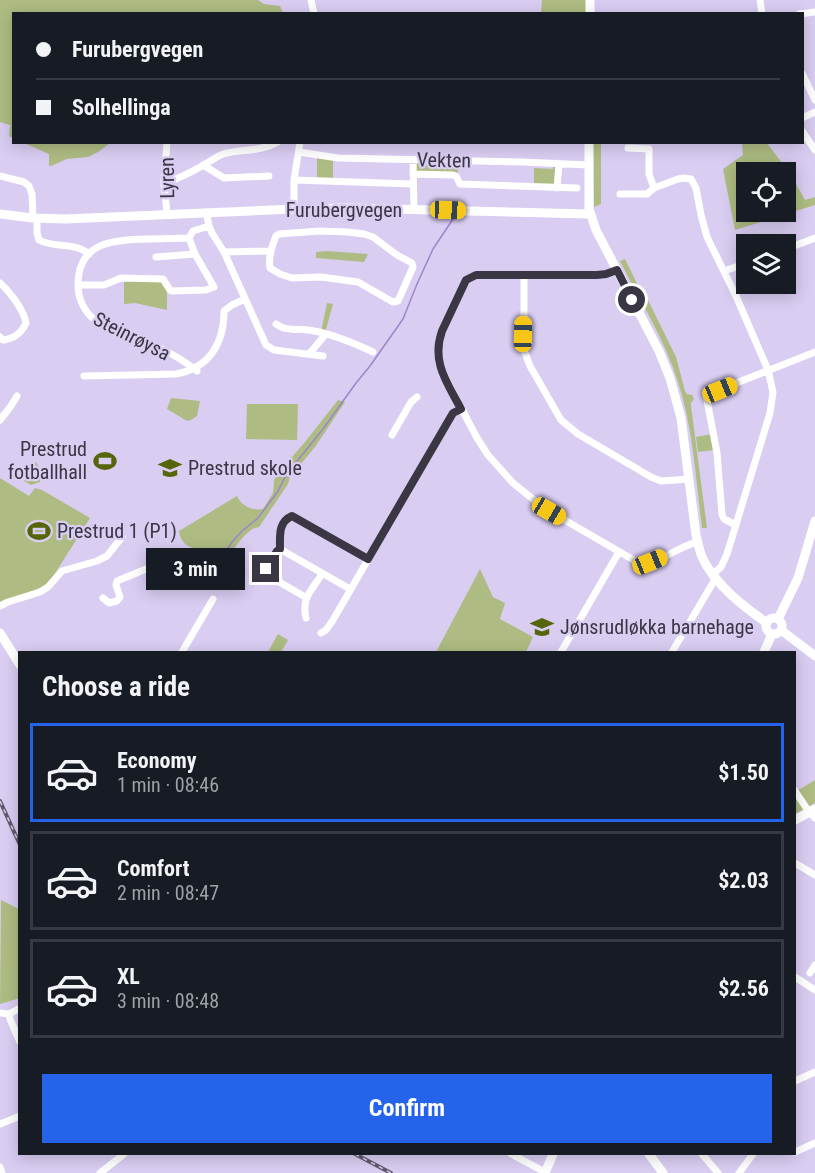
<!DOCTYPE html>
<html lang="en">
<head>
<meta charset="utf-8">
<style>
	body { margin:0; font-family:"Roboto Condensed",sans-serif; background:#242831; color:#f1f3f6; height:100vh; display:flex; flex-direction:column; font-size:22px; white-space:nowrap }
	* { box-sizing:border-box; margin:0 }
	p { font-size:20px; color:#9ea1a6 }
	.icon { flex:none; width:33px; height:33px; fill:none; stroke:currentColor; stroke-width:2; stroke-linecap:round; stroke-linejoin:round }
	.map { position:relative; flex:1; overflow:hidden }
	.side { position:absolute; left:18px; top:651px; width:778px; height:504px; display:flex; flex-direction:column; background:#171b24; border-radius:0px; box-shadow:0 3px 15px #0003 }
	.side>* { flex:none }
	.banner { position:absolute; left:12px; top:12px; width:792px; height:132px; border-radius:0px; box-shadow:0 3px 15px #0003; display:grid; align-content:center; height:132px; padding:0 24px; background:#171b24 }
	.buttons { position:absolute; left:736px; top:162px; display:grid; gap:12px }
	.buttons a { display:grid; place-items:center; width:60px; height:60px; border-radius:0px; background:#171b24; box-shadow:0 3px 15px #0003; font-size:30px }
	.end { position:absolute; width:27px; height:27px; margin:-14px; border:8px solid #3a3644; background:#fff; box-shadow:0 0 0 3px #fff }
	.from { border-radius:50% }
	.bubble { position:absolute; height:42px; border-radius:0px; background:#171b24; box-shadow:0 3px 15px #0003; font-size:20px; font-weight:700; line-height:42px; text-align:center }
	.car { position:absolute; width:18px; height:36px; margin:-18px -9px; border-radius:8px; box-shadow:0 0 4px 2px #0007; background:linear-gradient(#f5c518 24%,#345 0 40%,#f5c518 0 76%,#345 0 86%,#f5c518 0) }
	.banner b { display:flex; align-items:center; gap:21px; height:57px; font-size:22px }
	.banner b+b { border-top:2px solid #363941 }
	.banner i { width:15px; height:15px; background:#f1f3f6 }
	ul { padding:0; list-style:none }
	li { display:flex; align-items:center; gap:18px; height:99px; margin:0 12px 9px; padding:0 12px; border:3px solid #363941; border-radius:0px }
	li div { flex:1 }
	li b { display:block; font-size:22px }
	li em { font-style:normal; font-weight:700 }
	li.current { border-color:#2563eb }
	li>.icon { width:54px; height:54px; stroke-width:1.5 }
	h2 { padding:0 24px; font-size:27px; line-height:72px }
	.primary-button { display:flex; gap:12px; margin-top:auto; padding:12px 24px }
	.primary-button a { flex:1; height:69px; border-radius:0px; background:#2563eb; color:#fff; font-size:24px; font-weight:700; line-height:69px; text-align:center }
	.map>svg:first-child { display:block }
</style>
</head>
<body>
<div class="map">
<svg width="815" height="1173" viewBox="0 0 815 1173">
	<rect width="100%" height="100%" fill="#d9cdf2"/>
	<path fill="#aebc83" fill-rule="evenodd" d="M0 0H258L264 4 280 6 283 13 14 14 13 138 9 136 10 125 0 122Z
		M542 0H586V13L541 14Z
		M24 143H110L98 152 88 157 67 159 51 166H49V154Z
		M593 143H601V204L594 207Z
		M742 143H767L791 175 805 200 815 197V205L735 230 723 169 743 155ZM747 172H786V212H747Z
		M317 158 333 159V179H317Z
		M418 162H458V176L416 172V165Z
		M553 165 555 166 557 169 555 184 534 185V168L553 169Z
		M327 251 368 254 364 262 316 258V252Z
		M625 259 645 300H648L676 357 685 391 687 394 692 395 694 399 691 403V406L707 528H702C696 481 693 427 678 382 665 340 640 301 620 261Z
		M124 279 160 280 167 290V310L135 303 124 304Z
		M327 303 333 304 325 333 321 332Z
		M171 398 200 401 197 416 191 420 187 421 167 409Z
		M338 400 345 402 315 447 290 477 288 484 259 527C256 528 253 528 251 530 236 541 221 569 212 585L208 579C218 535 183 561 179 531L237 496C241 506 253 511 263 509L273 493 274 480 279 472 305 442Z
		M247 404H298L297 440 246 439Z
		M712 434 715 450 698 452 696 437Z
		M36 462 40 469V482L31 485 24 481Z
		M0 478 29 496 35 488 42 490 90 518 49 583 40 588 0 603Z
		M480 569 493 597 505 603 500 619 533 637 526 652H436Z
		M278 634 288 640 281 652H268Z
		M815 780V803L795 814V792Z
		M1 900 19 909 20 998 0 1004Z"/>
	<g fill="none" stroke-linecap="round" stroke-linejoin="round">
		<path stroke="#9d85cb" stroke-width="1.5" d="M211 582 223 556 232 542 242 531 258 518 278 491 286 475 323 429 356 383 370 366 403 319 417 284 433 249 455 216"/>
		<path stroke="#fff" stroke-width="7" d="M311 0 314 14
			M760 0 762 14
			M799 14 815 12
			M802 73 815 100
			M802 118 815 112
			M802 131 815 150
			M167 142 164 183 167 214
			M628 148 649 149V174L654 188 678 179 684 178 691 179 696 188 701 215 707 237 736 296 768 370 773 392 770 413 727 554 721 567 713 574
			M299 152 338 158 523 162 589 165
			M413 160 414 210
			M203 165 224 178 269 176
			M413 174 453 175 456 176 460 184 577 188
			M0 176 24 182 29 186 32 194 33 218
			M294 180 413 184
			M164 183C178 179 190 173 202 166 209 162 216 157 223 154 241 149 261 152 278 142
			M557 188 559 164
			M620 194H647L654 188
			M294 209V180L300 142
			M206 212 209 226 212 233 224 252 266 345 274 350 323 356
			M37 218V233L39 240C56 249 72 241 89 254
			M320 231 347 232 364 234 373 237 397 255 412 263 413 267 398 301 393 302 358 282 321 277 292 278 280 274 270 268C268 257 272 246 276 236L279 234Z
			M189 238C175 238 161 239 148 239 114 240 78 241 78 285 78 298 84 312 95 320 116 333 141 338 162 349 174 355 187 363 197 371
			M786 249 815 238
			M224 252 271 251
			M156 257 195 254
			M617 270 606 274 597 275H476L466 280 442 331 439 339 438 355 439 364 448 383 477 438 488 455 513 483 544 508 637 562C659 566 677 546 698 542
			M724 271 747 263
			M524 275V350L530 366 561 420 578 434 651 477 661 481 689 479
			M0 283C10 292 24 310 26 323 22 332 14 339 3 340L0 337
			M78 285H104L121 278 163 279 170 290 172 291 206 290 214 287 195 254 189 238 193 231 209 226
			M276 324C286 332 301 328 314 331 335 335 354 343 373 352
			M309 354 326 334
			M84 376 176 374C209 368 224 344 224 311L232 305 245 299
			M0 420 11 406 17 396
			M392 435 411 402 417 397
			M736 525 724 519 722 514 717 453 706 395 815 352
			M280 549C280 536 278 519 294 517L368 559
			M103 598 109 603 117 601 120 597 116 585 117 581 146 569
			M307 598 267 575 265 572 266 569 278 549H280L350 589
			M0 606 8 602 40 592 48 587 62 571 97 561 107 556 122 537
			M306 618C301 598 312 590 322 574
			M321 633 326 630 333 620 453 413 461 409
			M182 652 213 599
			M561 652 619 552
			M672 652 714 581 717 578
			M795 791 809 812 815 818
			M795 863 815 875
			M810 973 815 965
			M795 977 815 990
			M0 1013 9 1014 20 1008
			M9 1014 10 1019 20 1042
			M795 1081 815 1072
			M0 1124 20 1116
			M795 1152 815 1143
			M511 1154 545 1172
			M702 1154 718 1173
			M0 1167 2 1173
			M100 1173 124 1154
			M739 1173 753 1154"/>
		<path stroke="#fff" stroke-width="9" d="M590 14V0
			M589 142V209L596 230 659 351 670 378 681 418 696 535C698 542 699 550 702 557 714 584 744 607 767 623
			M0 214 33 218 65 219 294 209 350 208 589 214
			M766 626a8 8 0 1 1 16 0a8 8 0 1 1-16 0Z
			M778 619 798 578 815 521
			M781 630 815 656
			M0 633 20 665
			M764 652 772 634
			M795 820 815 809
			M649 1154 663 1173
			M545 1173 553 1154"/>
		<g stroke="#5f596c" stroke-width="4">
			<path id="rail" d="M0 801 20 845
				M355 1154 391 1173"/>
		</g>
		<use href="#rail" stroke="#d9cdf2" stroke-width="1.5" stroke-dasharray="4.5" stroke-linecap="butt"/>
	</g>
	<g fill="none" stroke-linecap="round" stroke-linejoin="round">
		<path stroke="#3a3644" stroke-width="8" d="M266 569 277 551 280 549C280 536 278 522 292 516L368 559 453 413 461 409C447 382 431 362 442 331L466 280 476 275H597L606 274 617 270 632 300"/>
	</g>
	<defs>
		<g id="stadium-bare" transform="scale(1.8)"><path d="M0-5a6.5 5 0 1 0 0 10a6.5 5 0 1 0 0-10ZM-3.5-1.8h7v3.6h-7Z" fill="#56650a" stroke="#d9cdf2" stroke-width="2.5" paint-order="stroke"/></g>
		<g id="school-bare" transform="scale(1.8)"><path d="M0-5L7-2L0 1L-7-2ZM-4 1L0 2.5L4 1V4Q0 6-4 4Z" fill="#56650a" stroke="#d9cdf2" stroke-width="2.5" paint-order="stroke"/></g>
	</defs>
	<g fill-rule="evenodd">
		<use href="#stadium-bare" x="105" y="461"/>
		<use href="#school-bare" x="170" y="468"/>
		<use href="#stadium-bare" x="39" y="531"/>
		<use href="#school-bare" x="542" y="627"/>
	</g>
	<g text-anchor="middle" stroke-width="4.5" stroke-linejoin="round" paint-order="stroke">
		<g font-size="20" fill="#3a3644" stroke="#d9cdf2">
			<text transform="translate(444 160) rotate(1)" y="7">Vekten</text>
			<text transform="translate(167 178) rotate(-91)" y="7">Lyren</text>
			<text x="344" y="217">Furubergvegen</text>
			<text transform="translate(132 336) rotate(27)" y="7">Steinrøysa</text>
		</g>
		<g font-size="20" fill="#3a3644" stroke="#d9cdf2" text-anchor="start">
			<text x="87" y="456" text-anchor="end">Prestrud<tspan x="87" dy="23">fotballhall</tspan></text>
			<text x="188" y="475">Prestrud skole</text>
			<text x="57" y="538">Prestrud 1 (P1)</text>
			<text x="560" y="634">Jønsrudløkka barnehage</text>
		</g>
	</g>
</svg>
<div class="buttons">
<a><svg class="icon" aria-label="locate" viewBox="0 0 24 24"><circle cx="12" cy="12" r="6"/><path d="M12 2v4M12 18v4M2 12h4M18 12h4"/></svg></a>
<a><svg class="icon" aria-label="layers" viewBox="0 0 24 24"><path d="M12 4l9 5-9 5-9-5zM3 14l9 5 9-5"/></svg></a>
</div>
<i class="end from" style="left:632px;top:300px"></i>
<i class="end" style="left:266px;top:569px"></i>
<div class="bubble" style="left:146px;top:548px;width:99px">3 min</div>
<i class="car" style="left:448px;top:210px;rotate:92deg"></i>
<i class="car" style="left:523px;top:334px;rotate:1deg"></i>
<i class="car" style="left:720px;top:390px;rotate:68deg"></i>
<i class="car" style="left:549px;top:511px;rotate:120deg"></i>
<i class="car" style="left:650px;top:562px;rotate:68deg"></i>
<div class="banner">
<b><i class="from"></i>Furubergvegen</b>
<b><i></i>Solhellinga</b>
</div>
<section class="side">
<h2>Choose a ride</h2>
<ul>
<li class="current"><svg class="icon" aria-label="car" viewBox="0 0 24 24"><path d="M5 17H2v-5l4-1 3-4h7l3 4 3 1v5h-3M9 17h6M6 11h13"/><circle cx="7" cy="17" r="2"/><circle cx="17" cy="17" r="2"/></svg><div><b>Economy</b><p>1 min · 08:46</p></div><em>$1.50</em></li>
<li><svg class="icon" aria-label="car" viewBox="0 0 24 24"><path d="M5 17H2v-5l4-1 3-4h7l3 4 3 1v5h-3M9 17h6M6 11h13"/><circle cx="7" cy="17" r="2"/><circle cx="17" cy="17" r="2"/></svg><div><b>Comfort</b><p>2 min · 08:47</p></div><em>$2.03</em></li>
<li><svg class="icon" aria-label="car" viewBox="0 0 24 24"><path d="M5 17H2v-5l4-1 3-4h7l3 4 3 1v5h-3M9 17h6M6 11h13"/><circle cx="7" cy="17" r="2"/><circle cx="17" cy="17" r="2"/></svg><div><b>XL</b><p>3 min · 08:48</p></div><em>$2.56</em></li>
</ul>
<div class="primary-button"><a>Confirm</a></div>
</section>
</div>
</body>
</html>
